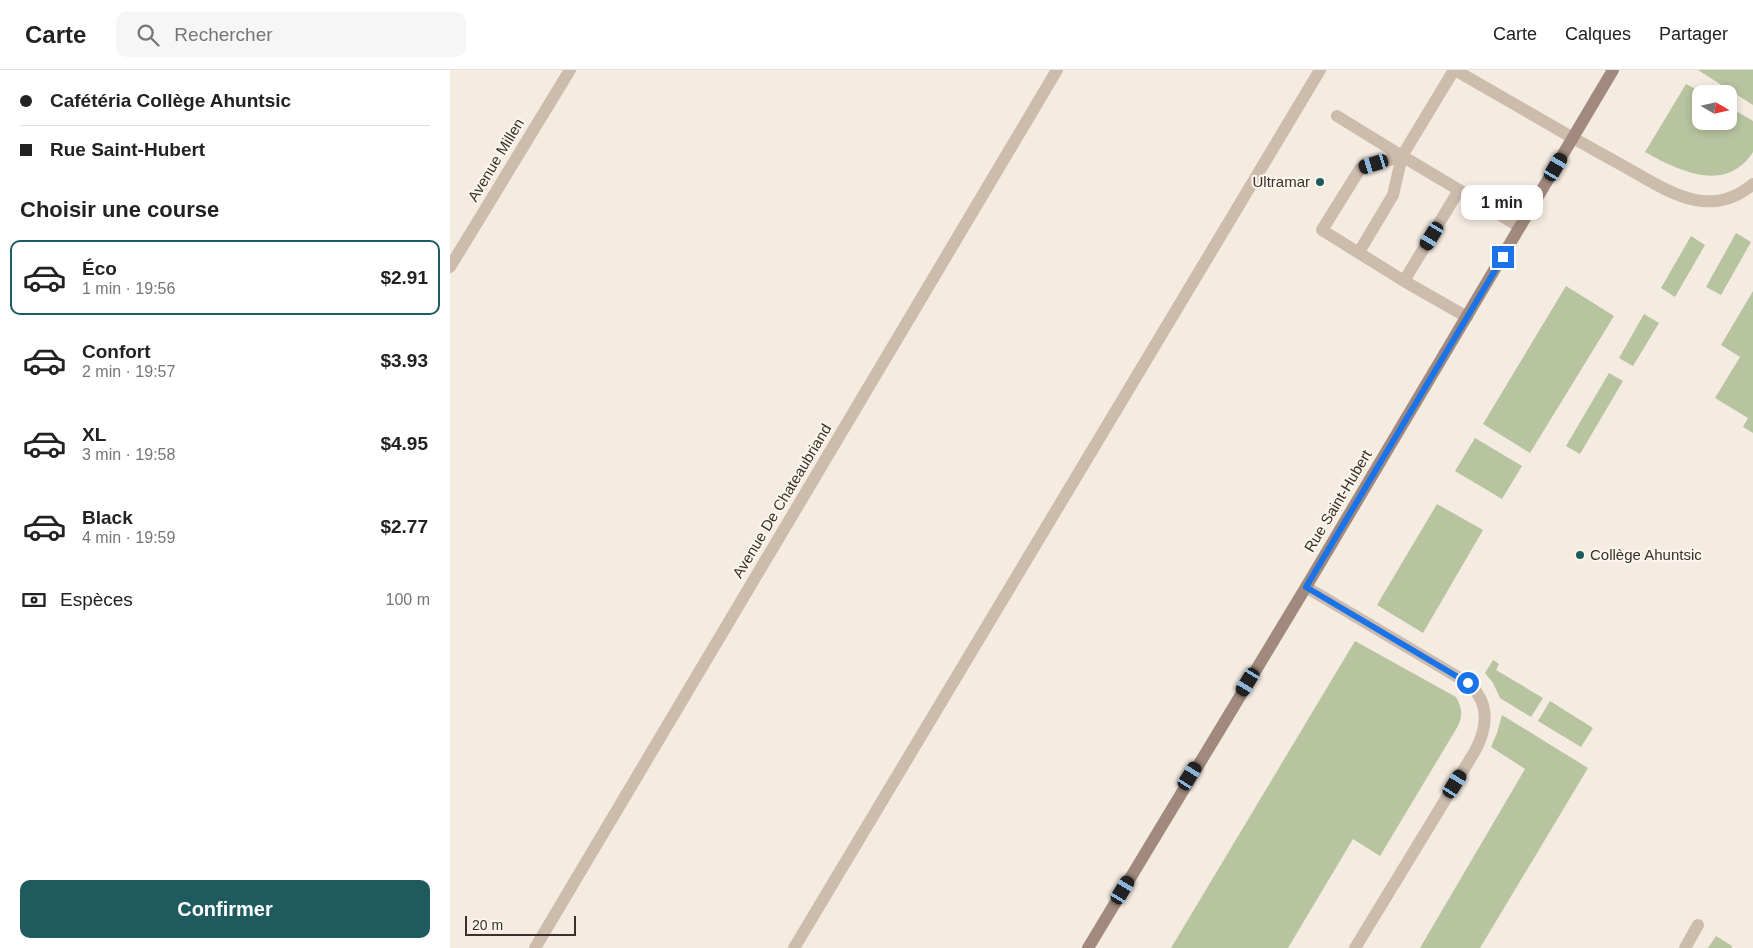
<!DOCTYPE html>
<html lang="fr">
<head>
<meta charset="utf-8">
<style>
	body { margin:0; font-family:Arial,sans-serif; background:#f6f6f6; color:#222; height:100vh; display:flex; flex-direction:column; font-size:19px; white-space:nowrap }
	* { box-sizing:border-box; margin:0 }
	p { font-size:16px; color:#767676 }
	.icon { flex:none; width:28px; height:28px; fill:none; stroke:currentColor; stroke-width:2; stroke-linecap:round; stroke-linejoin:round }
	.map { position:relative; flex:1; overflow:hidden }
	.panel { display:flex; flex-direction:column; background:#fff; width:450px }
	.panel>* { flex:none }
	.hud { display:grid; align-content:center; height:110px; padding:0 20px; background:#fff }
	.needle { width:32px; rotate:99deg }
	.buttons { position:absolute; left:1242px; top:15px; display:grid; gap:10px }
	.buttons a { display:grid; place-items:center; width:45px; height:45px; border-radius:10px; background:#fff; box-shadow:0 2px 8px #0003; font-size:25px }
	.scale { position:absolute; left:15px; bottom:12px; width:111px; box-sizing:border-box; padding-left:5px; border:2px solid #3b302b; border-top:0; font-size:14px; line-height:18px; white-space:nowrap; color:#3b302b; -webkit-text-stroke:4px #fbf5ee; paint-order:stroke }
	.end { position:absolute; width:22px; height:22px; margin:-11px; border:6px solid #1a73e8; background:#fff; box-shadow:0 0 0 2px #fff }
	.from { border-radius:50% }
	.bubble { position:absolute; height:35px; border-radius:10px; background:#fff; box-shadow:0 2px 8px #0003; font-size:16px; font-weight:800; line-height:35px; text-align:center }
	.car { position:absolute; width:15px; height:30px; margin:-15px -8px; border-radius:6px; box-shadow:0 0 4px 1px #0007; background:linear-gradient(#222 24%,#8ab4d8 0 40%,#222 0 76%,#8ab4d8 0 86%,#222 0) }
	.hud b { display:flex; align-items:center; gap:18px; height:48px; font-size:19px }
	.hud b+b { border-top:1px solid #e0e0e0 }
	.hud i { width:12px; height:12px; background:#222 }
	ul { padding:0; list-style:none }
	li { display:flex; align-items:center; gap:15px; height:75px; margin:0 10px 8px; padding:0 10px; border:2px solid transparent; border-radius:10px }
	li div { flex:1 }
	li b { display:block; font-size:19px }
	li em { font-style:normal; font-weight:800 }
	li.active { border-color:#1f5a5e }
	li>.icon { width:45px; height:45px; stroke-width:1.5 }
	h2 { padding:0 20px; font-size:22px; line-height:60px }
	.pay { display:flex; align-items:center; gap:12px; height:55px; padding:0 20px; font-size:19px }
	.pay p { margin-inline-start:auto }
	.action { display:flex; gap:10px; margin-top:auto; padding:10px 20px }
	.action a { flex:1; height:58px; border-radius:10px; background:#1f5a5e; color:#fff; font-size:20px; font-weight:800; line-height:58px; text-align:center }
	header { display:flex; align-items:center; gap:30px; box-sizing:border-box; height:70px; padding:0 25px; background:#fff; border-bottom:1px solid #e0e0e0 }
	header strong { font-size:24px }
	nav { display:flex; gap:28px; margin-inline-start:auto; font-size:18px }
	.search { width:350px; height:45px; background:#f6f6f6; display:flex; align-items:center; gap:12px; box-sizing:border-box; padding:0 18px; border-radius:10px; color:#767676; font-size:19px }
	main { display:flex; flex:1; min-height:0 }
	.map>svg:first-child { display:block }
</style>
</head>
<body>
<header>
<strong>Carte</strong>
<div class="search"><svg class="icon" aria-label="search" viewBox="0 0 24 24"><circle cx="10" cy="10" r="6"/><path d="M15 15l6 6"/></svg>Rechercher</div>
<nav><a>Carte</a><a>Calques</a><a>Partager</a></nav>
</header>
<main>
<section class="panel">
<div class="hud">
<b><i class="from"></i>Cafétéria Collège Ahuntsic</b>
<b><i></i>Rue Saint-Hubert</b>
</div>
<h2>Choisir une course</h2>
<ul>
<li class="active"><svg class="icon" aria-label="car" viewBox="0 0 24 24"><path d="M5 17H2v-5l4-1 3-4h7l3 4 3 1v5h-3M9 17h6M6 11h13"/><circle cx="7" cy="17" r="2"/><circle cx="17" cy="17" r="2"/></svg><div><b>Éco</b><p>1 min · 19:56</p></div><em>$2.91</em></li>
<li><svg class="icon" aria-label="car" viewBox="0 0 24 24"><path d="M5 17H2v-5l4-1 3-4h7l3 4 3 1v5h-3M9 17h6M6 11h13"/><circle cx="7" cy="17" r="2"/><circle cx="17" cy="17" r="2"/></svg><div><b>Confort</b><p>2 min · 19:57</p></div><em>$3.93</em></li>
<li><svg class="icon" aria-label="car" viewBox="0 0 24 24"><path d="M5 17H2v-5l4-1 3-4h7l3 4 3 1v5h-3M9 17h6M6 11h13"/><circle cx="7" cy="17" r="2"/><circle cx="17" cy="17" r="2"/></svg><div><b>XL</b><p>3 min · 19:58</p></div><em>$4.95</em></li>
<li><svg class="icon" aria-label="car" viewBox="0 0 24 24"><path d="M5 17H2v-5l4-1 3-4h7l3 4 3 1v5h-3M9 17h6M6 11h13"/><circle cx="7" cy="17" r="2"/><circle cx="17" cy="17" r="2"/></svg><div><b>Black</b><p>4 min · 19:59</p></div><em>$2.77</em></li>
</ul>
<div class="pay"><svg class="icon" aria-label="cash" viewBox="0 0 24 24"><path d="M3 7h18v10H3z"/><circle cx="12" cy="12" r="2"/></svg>Espèces<p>100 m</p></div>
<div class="action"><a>Confirmer</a></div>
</section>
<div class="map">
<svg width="1303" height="878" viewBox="0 0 1303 878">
	<rect width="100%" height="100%" fill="#f4ebe1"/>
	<path fill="#b8c4a0" d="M1248 0H1303V35Z
		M1236 14 1255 24H1251V51H1279V37L1303 51V82C1276 124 1229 101 1195 82Z
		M1286 163 1301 172 1271 225 1256 217Z
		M1241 166 1255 175 1225 227 1211 218Z
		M1116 216 1164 246 1080 383 1033 354Z
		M1303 221V363L1293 357 1298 348 1265 328 1290 287 1271 275Z
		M1194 244 1209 253 1183 296 1169 288Z
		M1159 303 1173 311 1130 384 1116 376Z
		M1025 368 1072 396 1052 429 1005 401Z
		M987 434 1033 460 973 563 927 535Z
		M905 571 1006 627C1012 638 1013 644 1008 656L930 786 903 769 838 878H721Z
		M1043 590 1049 594 1046 600 1093 628 1081 647 1050 628 1043 613 1035 603Z
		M1100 631 1143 658 1131 677 1088 651Z
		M1052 645 1138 698 1030 878H970L1075 699 1041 677 1047 663Z
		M1266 866 1282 876 1281 878H1258Z"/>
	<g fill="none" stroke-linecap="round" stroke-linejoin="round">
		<path stroke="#cdbbac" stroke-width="12" d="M1004 0 952 86 1009 120
			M887 46 952 86
			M1123 68C1141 78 1159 88 1177 98 1218 121 1259 151 1303 114
			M952 86 910 99 872 160 954 211
			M909 182 943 125 952 86
			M1017 247 954 211 1009 120 1070 157
			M856 517 1018 613C1040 632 1038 657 1025 681L905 878
			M344 878 870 0
			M1235 878 1248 855"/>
		<path stroke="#cdbbac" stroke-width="12" d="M1005 0 1123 68
			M0 197 120 0
			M85 878 607 0"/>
		<path stroke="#a18a7d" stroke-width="12" d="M638 878 856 517 1163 0"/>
	</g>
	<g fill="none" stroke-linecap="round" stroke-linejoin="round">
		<path stroke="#1a73e8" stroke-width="6" d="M1018 613 856 517 1053 187"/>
	</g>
	<g fill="#1f5a5e" stroke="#fbf5ee" stroke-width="2">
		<circle cx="870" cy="112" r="5"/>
		<circle cx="1130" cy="485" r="5"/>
	</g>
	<g text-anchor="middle" stroke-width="4.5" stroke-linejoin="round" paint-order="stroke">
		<g font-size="15" fill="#3b302b" stroke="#fbf5ee">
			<text transform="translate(46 90) rotate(-59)" y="5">Avenue Millen</text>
			<text transform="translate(332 431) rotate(-59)" y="5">Avenue De Chateaubriand</text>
			<text transform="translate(888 431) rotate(-59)" y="5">Rue Saint-Hubert</text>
		</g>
		<g font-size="15" fill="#3b302b" stroke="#fbf5ee" text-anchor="end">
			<text x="860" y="117">Ultramar</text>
			<text x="1140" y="490" text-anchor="start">Collège Ahuntsic</text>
		</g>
	</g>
</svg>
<div class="buttons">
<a><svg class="needle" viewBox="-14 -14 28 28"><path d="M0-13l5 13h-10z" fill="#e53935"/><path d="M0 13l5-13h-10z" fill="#767676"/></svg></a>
</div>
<div class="scale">20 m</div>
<i class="end from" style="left:1018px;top:613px"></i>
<i class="end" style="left:1053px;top:187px"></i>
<div class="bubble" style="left:1011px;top:115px;width:82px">1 min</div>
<i class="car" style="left:924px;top:94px;rotate:253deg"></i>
<i class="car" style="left:1106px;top:97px;rotate:30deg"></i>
<i class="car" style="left:982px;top:166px;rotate:211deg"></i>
<i class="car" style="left:798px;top:612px;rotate:211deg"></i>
<i class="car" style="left:740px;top:706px;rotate:32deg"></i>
<i class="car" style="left:1005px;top:714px;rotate:32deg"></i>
<i class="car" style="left:673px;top:820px;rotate:31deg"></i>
</div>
</main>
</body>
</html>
